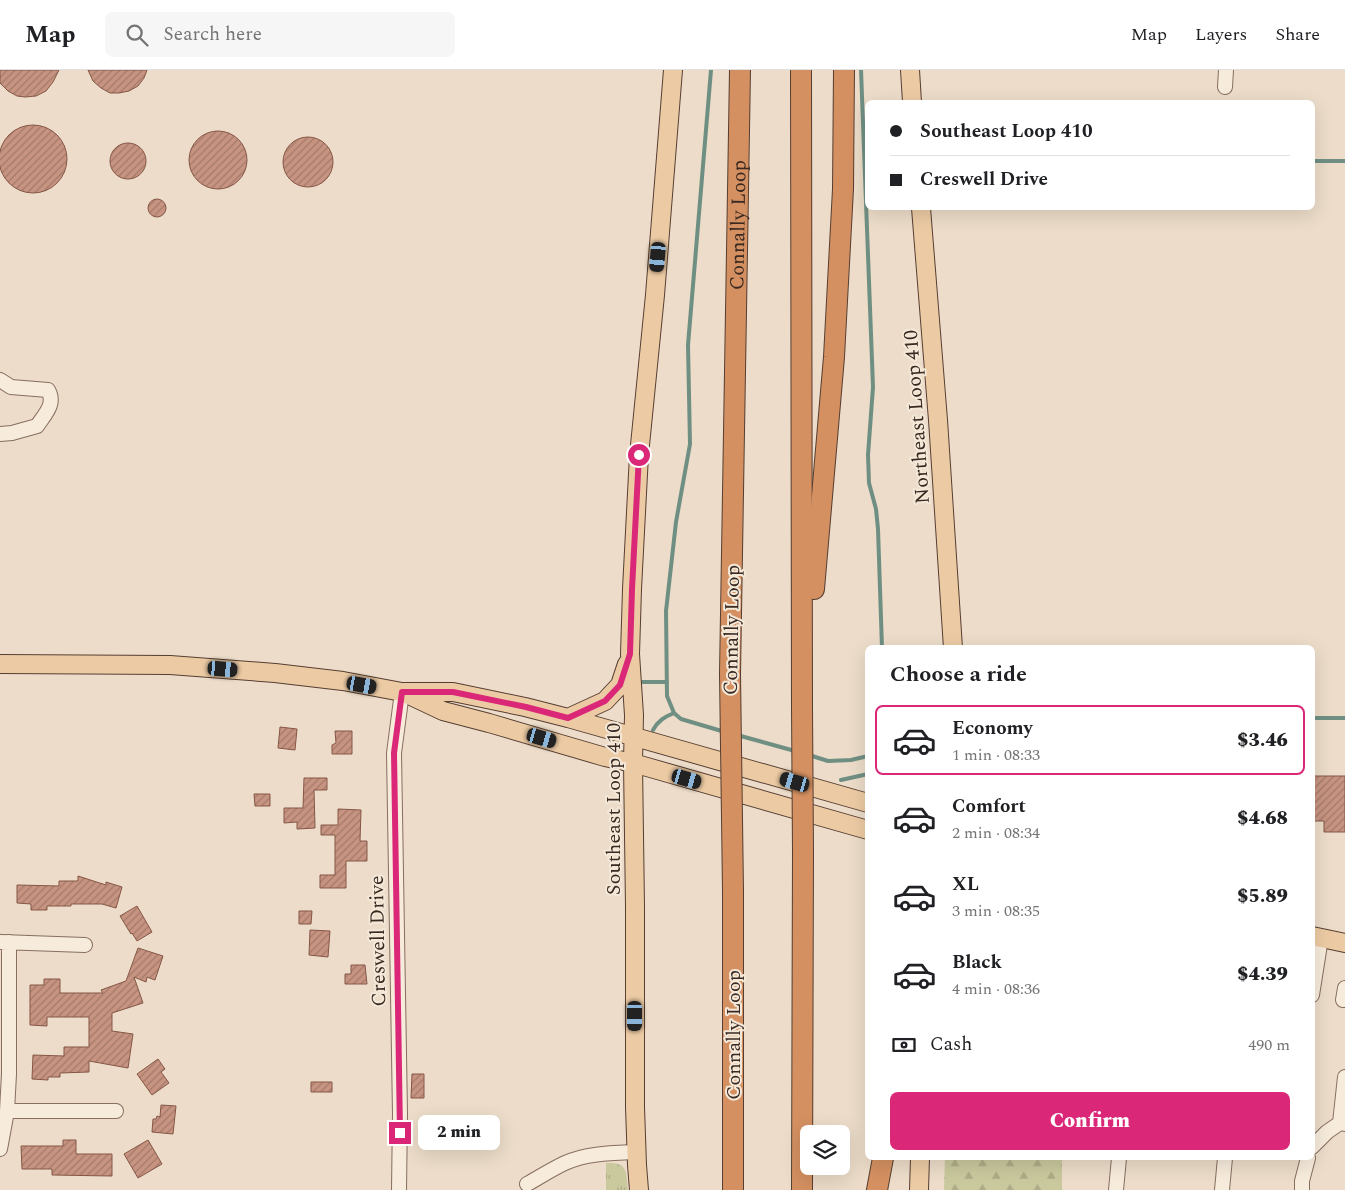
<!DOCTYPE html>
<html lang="en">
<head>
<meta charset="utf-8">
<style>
	body { margin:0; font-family:Spectral,serif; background:#f6f6f6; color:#202124; height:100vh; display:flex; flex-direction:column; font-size:19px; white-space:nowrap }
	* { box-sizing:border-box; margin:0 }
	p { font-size:16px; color:#757577 }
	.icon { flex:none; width:28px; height:28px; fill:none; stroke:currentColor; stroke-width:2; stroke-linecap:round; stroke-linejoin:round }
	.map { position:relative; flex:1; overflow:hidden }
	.details { position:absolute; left:865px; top:575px; width:450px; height:515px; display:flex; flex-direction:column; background:#fff; border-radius:8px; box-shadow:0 5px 20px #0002 }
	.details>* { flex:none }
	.hud { position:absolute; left:865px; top:30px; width:450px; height:110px; border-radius:8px; box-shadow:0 5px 20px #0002; display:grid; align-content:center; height:110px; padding:0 25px; background:#fff }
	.buttons { position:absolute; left:800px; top:1055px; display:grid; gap:10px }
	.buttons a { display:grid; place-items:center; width:50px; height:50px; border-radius:8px; background:#fff; box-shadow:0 5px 20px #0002; font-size:25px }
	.end { position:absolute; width:22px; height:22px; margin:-11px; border:6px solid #db2777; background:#fff; box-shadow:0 0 0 2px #fff }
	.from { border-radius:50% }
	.bubble { position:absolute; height:35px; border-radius:8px; background:#fff; box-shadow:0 5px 20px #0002; font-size:16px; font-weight:800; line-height:35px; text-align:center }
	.car { position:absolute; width:15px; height:30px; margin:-15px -8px; border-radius:6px; box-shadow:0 0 4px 1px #0007; background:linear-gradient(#222 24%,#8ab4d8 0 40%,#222 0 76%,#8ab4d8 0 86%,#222 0) }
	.hud b { display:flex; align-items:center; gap:18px; height:48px; font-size:19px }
	.hud b+b { border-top:1px solid #e0e0e0 }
	.hud i { width:12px; height:12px; background:#202124 }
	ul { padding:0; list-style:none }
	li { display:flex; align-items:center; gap:15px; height:70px; margin:0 10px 8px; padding:0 15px; border:2px solid transparent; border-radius:8px }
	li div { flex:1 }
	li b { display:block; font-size:19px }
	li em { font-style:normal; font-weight:800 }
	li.on { border-color:#db2777 }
	li>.icon { width:45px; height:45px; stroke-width:1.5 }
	h2 { padding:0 25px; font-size:22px; line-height:60px }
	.pay { display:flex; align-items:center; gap:12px; height:55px; padding:0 25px; font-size:19px }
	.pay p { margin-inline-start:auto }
	.button { display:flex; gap:10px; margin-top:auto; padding:10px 25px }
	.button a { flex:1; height:58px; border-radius:8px; background:#db2777; color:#fff; font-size:20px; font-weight:800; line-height:58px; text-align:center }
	header { display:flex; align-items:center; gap:30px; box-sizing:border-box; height:70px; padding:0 25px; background:#fff; border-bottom:1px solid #e0e0e0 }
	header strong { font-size:24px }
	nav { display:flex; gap:28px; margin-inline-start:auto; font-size:18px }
	.search { width:350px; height:45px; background:#f6f6f6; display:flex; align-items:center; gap:12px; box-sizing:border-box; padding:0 18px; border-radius:8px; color:#757577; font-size:19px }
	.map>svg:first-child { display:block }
</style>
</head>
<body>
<header>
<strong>Map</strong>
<div class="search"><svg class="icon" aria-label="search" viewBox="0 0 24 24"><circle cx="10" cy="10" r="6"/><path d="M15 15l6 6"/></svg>Search here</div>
<nav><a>Map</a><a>Layers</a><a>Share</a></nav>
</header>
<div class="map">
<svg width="1345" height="1120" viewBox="0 0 1345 1120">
	<defs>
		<pattern id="grass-tufts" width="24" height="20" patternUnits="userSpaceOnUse" patternTransform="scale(1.25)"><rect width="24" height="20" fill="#cac89d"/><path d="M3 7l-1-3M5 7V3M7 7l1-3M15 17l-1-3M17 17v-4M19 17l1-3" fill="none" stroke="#aeac87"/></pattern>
		<pattern id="forest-firs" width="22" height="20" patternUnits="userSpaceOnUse" patternTransform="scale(1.25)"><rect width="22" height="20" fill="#cac89d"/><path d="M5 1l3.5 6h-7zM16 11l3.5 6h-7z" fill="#aeac87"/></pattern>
		<pattern id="building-hatch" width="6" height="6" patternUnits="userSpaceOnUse" patternTransform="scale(1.25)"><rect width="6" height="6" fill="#c89482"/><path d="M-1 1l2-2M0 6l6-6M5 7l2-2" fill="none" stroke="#a3796a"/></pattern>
	</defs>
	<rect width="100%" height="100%" fill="#ecdcc9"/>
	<path fill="url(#grass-tufts)" d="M606 1093C628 1092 626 1101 628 1120H606Z"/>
	<path fill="url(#forest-firs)" d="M945 1088H1062V1120H945L944 1119Z"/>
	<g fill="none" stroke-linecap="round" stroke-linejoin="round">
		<path stroke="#708f83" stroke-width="4" d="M711 0 688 275 690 374 676 452 666 541 667 626 674 643 681 649 725 662
			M861 0 873 317 868 385 869 413 876 439 878 459 882 578
			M1312 91H1345
			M642 612H667
			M1312 648H1345
			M653 660C658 651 664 647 674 643
			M737 665 795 681
			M809 685 828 691 851 690 868 686
			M841 710 868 704"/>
	</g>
	<path fill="url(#building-hatch)" stroke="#855646" d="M0 0H59L53 12 46 21 36 26 25 27 17 26 8 21 0 13Z
		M88 0H147L144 8 138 16 129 21 119 23H110L101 18 93 11Z
		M-1 89a34 34 0 1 1 68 0a34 34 0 1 1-68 0Z
		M189 90a29 29 0 1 1 58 0a29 29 0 1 1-58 0Z
		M283 92a25 25 0 1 1 50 0a25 25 0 1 1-50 0Z
		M110 91a18 18 0 1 1 36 0a18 18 0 1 1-36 0Z
		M148 138a9 9 0 1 1 18 0a9 9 0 1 1-18 0Z
		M280 657 297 659 295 680 278 678Z
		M335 661H352V684H332V675L336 673Z
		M1312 706H1345V762H1324V751H1312Z
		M304 708H327V720H314L315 758 297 759V752L284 753V738H303Z
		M254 724H270V736H255Z
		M338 739 361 740 360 771H367V791H346V818H320V805H335V765H321V755H338Z
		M78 806 106 815V812L122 817 116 838 102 834H71V836H47V840H31V834L17 833V815L59 816V811H78Z
		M137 836 152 862 137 871 132 863 131 864 120 846Z
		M299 841H312L311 854H299Z
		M310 860 330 861 328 887 309 885Z
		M138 878 163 886 155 910 147 907 146 912 134 907 143 933 112 943V961L133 964 128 998 89 991V1002L60 1003V1007H48V1010L32 1009 33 985 64 986V977H89V947H47V956L30 955V915H44V909H60V923H103L101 920 126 911Z
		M351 895H365L367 914H345V904H351Z
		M158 989 165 999 161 1002 169 1013 152 1025 137 1004Z
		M412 1004H424V1028H411Z
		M311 1012H332V1022H311Z
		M161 1035 176 1036 173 1064 152 1062 153 1049H156L157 1046 160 1047Z
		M63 1070H76V1084H112V1106L52 1105V1099H22L21 1076H63Z
		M148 1070 162 1094 138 1108 124 1084Z"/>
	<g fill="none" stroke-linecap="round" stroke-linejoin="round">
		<g stroke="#876e5f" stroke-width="16">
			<path id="minor" d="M1225 17 1226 0
				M0 310 11 317 48 320C56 334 45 344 37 356L12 363 0 364
				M1 872 85 875
				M1345 918 1343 930H1345
				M1312 925 1321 868
				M7 1041H116
				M1340 1053 1345 1007
				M1312 1077 1327 1062 1340 1053 1345 1054
				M0 1079 7 1041 9 1004V872
				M527 1114C540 1107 552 1099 565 1093 587 1083 613 1083 636 1082
				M399 1120 400 1044 394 683 402 622
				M1116 1120 1119 1088
				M1222 1120 1225 1088
				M1302 1120V1111L1308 1088"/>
		</g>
		<g stroke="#563e32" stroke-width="20">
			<path id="major" d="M910 0 912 32
				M921 138 938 350 953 578
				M0 594 170 595 275 603 343 611 402 622H453L525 637 568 648 868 733
				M407 624 443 641 489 653 605 687 633 693 868 760
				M568 648 605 631 620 615 627 594
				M1312 866 1345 873
				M639 1120 637 1095 635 1037V837L633 693 634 645 630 584 632 519 639 385 655 225 673 0
				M919 1120 920 1088"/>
		</g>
		<g stroke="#563e32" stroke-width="22">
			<g id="highway">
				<path d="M801 0 802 637"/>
				<path d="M814 519 834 287 843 119 844 0"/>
				<path id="s1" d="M730 604 740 0"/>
				<path d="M733 1120V821"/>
				<path d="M802 1120 803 782"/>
				<path d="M877 1120 883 1088"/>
			</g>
		</g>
		<use href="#minor" stroke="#f7ebdc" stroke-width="14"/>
		<use href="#major" stroke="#eccba4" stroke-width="18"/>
		<use href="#highway" stroke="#d49061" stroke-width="20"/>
		<g stroke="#563e32" stroke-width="22" stroke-linecap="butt">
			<path id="highway-bridge" d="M730 604 733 821
				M802 637 803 782"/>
		</g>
		<use href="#highway-bridge" stroke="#d49061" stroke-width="20"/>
	</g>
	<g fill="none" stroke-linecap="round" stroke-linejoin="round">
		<path stroke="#db2777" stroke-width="6" d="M400 1063 394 683 402 622H453L526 637 568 648 605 631 620 615 630 584 632 519 639 385"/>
	</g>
	<g text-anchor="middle" stroke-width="4" stroke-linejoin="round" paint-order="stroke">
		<g font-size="20" fill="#392921" stroke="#f4e8d8">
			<text dy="7" stroke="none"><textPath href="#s1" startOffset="449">Connally Loop</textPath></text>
			<text transform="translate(916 347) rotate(-94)" y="7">Northeast Loop 410</text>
			<text transform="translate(731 560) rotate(-89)" y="7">Connally Loop</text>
			<text transform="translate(613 739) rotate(-90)" y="7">Southeast Loop 410</text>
			<text transform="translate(377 871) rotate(-91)" y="7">Creswell Drive</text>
			<text transform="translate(733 965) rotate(-90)" y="7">Connally Loop</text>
		</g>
	</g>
</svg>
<div class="buttons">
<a><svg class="icon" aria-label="layers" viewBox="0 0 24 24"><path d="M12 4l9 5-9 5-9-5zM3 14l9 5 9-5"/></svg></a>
</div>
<i class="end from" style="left:639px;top:385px"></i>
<i class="end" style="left:400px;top:1063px"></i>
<div class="bubble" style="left:418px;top:1045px;width:82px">2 min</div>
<i class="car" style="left:658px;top:187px;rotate:185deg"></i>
<i class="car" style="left:223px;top:599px;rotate:95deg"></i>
<i class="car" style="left:362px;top:615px;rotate:100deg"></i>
<i class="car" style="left:542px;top:668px;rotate:106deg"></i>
<i class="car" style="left:687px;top:709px;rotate:106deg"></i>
<i class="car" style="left:795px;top:712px;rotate:286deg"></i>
<i class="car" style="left:635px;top:946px;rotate:180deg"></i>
<div class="hud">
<b><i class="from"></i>Southeast Loop 410</b>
<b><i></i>Creswell Drive</b>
</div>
<section class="details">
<h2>Choose a ride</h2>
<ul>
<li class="on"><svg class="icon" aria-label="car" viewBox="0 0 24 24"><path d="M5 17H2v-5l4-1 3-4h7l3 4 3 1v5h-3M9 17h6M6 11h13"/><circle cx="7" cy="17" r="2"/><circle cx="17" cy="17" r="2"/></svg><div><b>Economy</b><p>1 min · 08:33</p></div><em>$3.46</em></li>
<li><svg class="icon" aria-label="car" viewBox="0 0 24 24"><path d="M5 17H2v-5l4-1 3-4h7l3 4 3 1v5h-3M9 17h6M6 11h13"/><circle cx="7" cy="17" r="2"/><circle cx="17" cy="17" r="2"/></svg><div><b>Comfort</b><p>2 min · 08:34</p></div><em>$4.68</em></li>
<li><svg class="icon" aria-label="car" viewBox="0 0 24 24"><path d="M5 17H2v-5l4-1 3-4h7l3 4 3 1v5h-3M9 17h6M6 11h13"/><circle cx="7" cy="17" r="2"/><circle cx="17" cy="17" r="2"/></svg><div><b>XL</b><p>3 min · 08:35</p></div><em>$5.89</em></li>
<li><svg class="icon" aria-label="car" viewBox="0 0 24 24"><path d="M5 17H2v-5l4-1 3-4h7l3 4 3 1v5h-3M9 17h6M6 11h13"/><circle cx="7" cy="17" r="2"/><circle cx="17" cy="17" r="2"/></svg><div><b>Black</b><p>4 min · 08:36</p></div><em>$4.39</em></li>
</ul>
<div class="pay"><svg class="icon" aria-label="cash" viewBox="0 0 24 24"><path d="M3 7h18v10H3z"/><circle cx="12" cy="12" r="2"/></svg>Cash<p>490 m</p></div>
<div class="button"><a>Confirm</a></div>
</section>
</div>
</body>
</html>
